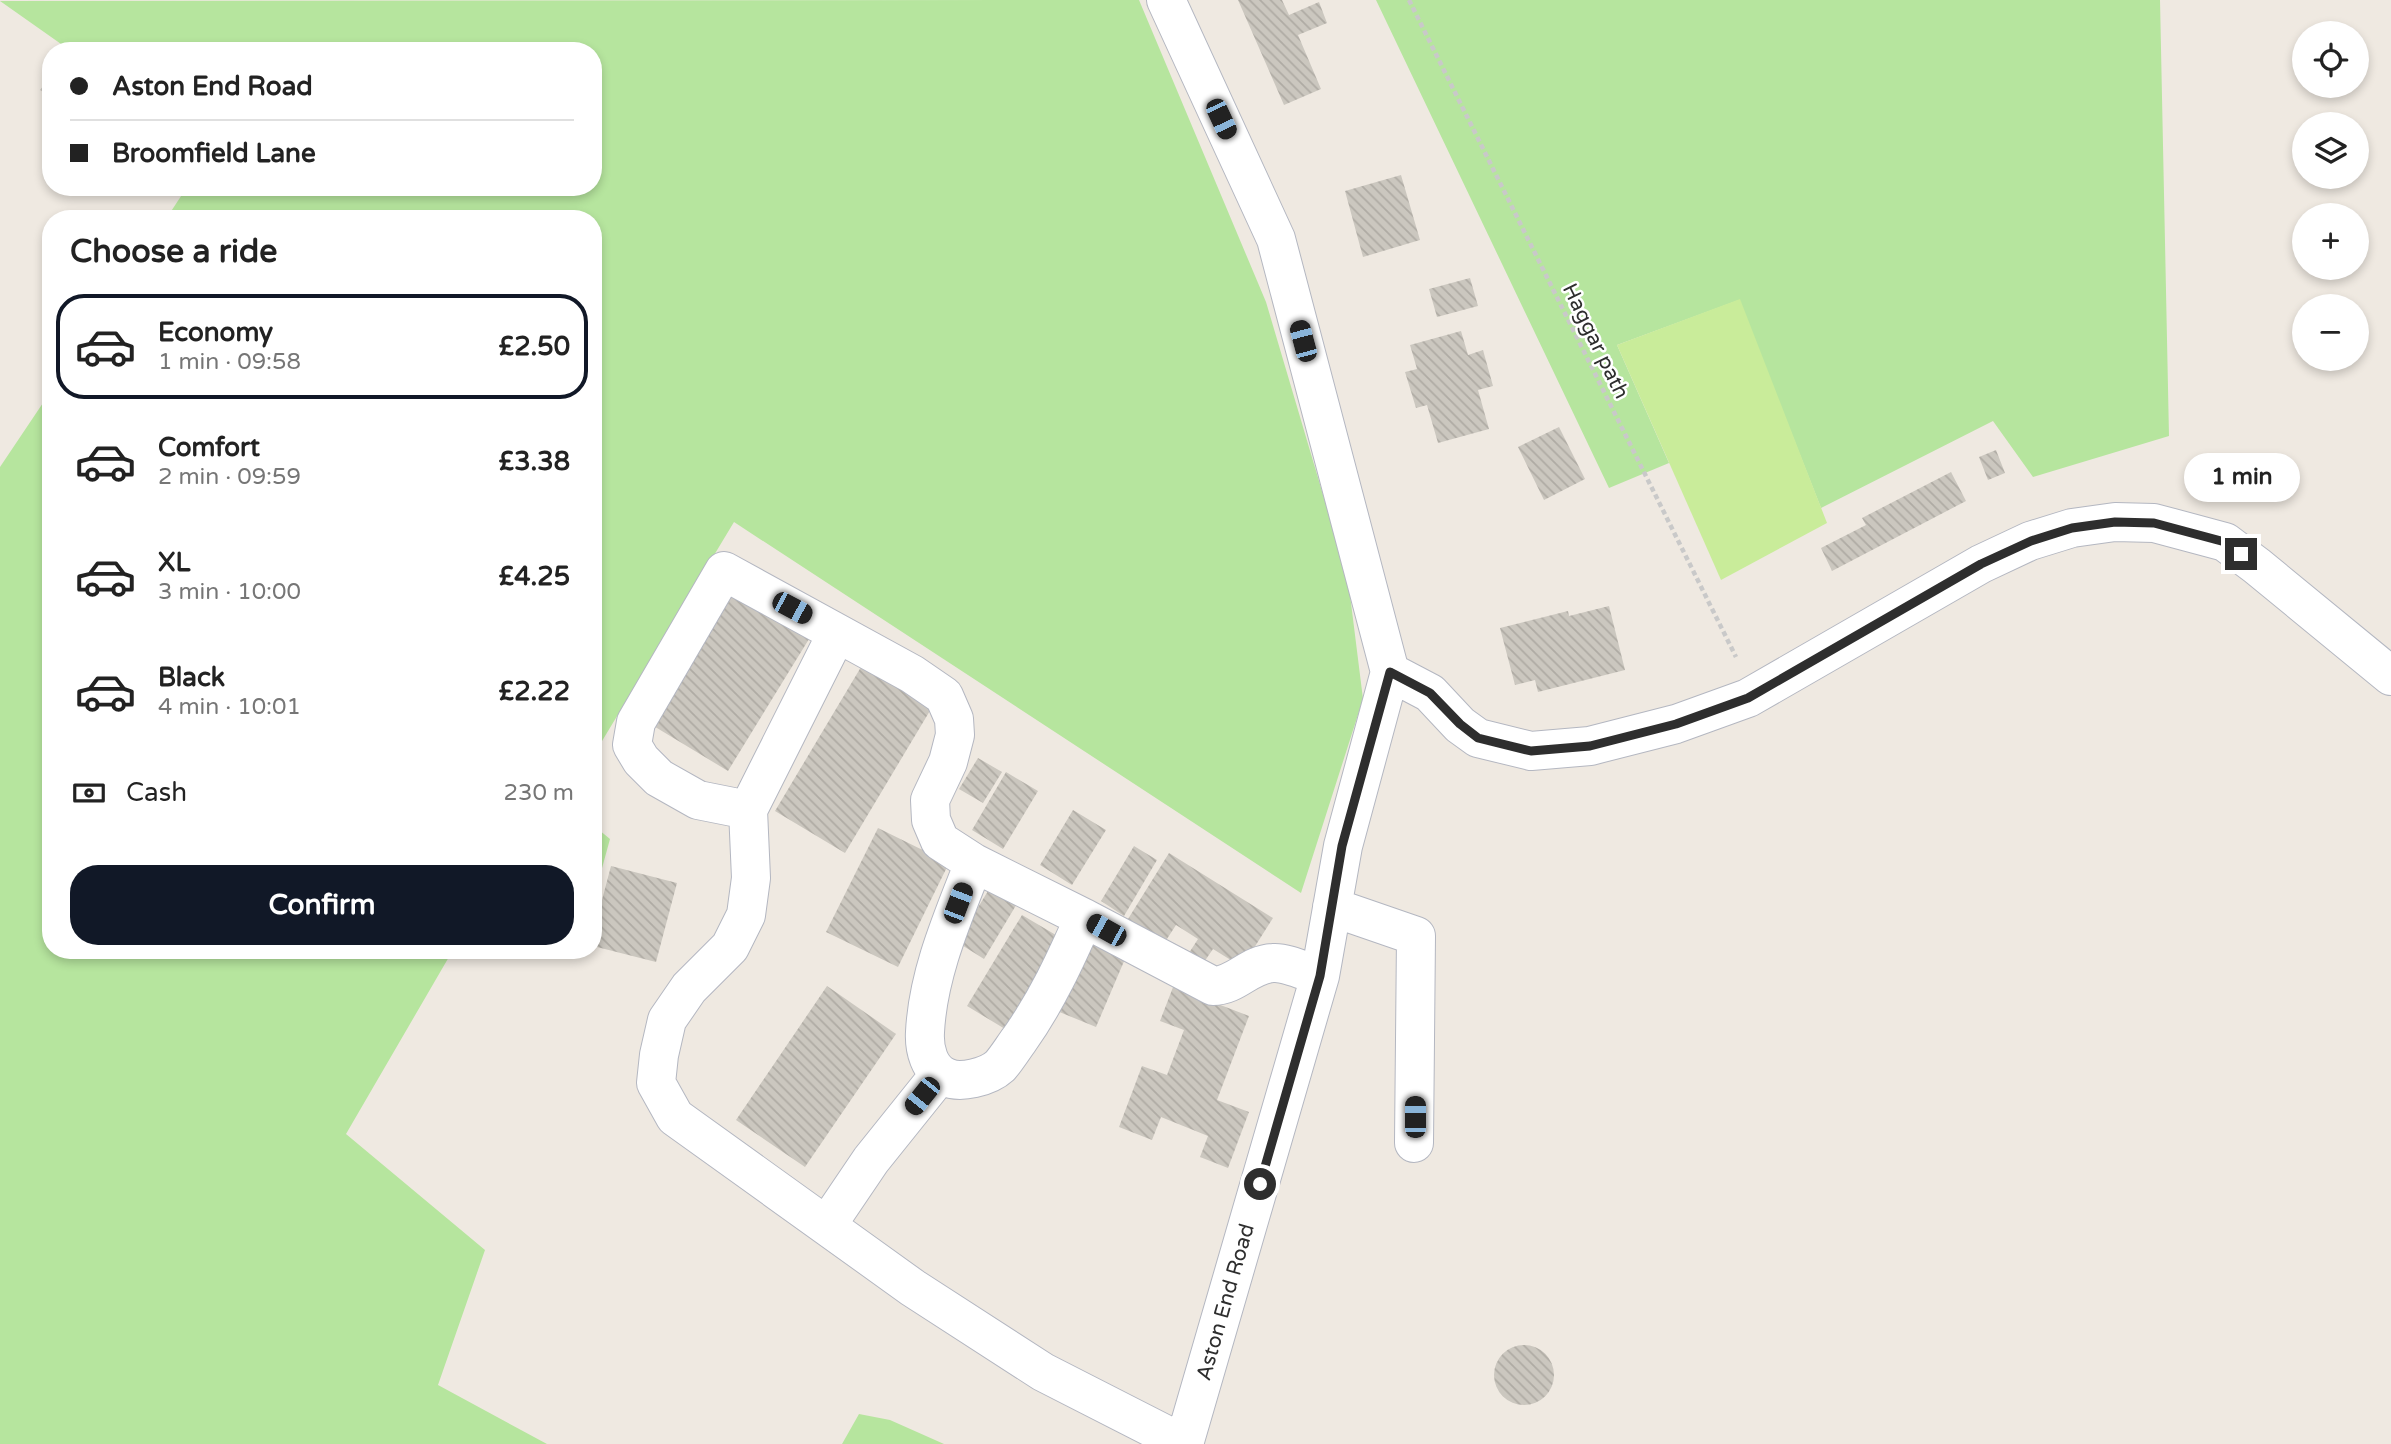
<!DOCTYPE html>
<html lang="en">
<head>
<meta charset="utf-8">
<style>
	body { margin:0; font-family:"Varela Round",sans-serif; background:#f2f2f2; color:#222; height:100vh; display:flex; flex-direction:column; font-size:26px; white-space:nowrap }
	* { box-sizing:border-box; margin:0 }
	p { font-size:23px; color:#767676 }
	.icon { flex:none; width:38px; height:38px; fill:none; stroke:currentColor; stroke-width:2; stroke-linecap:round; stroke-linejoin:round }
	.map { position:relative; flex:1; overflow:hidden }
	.details { position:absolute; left:42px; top:210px; width:560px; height:749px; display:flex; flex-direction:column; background:#fff; border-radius:28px; box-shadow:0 4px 10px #0003 }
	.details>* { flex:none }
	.guide { position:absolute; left:42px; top:42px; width:560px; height:154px; border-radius:28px; box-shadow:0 4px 10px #0003; display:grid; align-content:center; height:154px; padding:0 28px; background:#fff }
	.controls { position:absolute; left:2292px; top:21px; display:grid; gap:14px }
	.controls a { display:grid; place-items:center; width:77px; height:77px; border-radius:50%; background:#fff; box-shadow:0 4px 10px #0003; font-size:35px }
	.end { position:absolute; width:32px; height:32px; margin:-16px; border:9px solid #2e2e2e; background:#fff; box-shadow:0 0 0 4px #fff }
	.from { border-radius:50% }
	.bubble { position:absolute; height:49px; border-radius:24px; background:#fff; box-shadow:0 4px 10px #0003; font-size:23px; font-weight:800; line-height:49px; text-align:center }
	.car { position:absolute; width:21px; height:42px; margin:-21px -10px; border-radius:9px; box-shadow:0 0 5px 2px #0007; background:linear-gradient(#222 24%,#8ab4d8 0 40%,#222 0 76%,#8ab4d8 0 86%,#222 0) }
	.guide b { display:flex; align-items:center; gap:24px; height:66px; font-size:26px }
	.guide b+b { border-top:2px solid #e0e0e0 }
	.guide i { width:18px; height:18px; background:#222 }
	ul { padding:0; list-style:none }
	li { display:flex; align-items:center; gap:21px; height:105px; margin:0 14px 10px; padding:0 14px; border:4px solid transparent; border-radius:28px }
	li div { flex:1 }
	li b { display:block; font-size:26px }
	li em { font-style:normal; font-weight:800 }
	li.selected { border-color:#111827 }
	li>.icon { width:63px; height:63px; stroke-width:1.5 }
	h2 { padding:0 28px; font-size:32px; line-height:84px }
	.pay { display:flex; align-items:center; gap:18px; height:77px; padding:0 28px; font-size:26px }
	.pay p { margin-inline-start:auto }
	.cta { display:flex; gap:14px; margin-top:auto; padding:14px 28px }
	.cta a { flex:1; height:80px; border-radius:28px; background:#111827; color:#fff; font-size:28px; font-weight:800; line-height:80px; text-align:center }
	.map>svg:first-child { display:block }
</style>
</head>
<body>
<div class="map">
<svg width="2391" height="1444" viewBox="0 0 2391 1444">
	<defs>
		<pattern id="building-back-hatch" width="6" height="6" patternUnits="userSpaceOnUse" patternTransform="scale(1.75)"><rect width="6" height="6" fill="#cbc7bf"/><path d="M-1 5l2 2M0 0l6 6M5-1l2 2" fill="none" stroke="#afaba4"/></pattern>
	</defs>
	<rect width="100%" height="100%" fill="#efe9e1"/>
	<path fill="#b6e59e" d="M1139 0 1266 302 1348 579 1363 699 1301 893 734 522 593 756V219H166L187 187H593V51H71L0 1Z
		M1376 0H2160L2169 436 2033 477 1993 421 1821 508 1739 300 1617 345 1669 463 1609 488Z
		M51 391V950H453L346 1134 485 1250 438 1385 547 1444H0V467Z
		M593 825 610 839 593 901Z
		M859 1414 890 1420 944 1444H842Z"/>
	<path fill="#c9ec9a" d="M1740 299 1827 523 1721 580 1617 345Z"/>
	<path fill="url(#building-back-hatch)" d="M1238 0H1282L1289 15 1319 2 1327 23 1298 35 1321 89 1284 105Z
		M51 76V97L40 90Z
		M1401 175 1420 240 1363 257 1345 191Z
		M1470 278 1478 306 1437 317 1429 289Z
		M1461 331 1468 355 1483 350 1493 386 1478 390 1489 429 1438 443 1427 405 1416 408 1405 372 1417 369 1410 345Z
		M1559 427 1585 479 1544 500 1518 447Z
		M1996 450 2005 473 1988 480 1979 457Z
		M1951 472 1966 501 1832 571 1821 548 1866 525 1862 518Z
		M734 593 809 639 728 771 652 725Z
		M1609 606 1625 670 1538 692 1535 680 1515 685 1500 628 1568 611 1569 616Z
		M864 662 934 704 845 853 775 811Z
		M978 758 1002 772 983 803 959 789Z
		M1006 772 1038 791 1003 849 972 830Z
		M1073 810 1106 830 1072 885 1040 865Z
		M878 828 949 863 898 967 826 932Z
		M1134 846 1157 860 1124 916 1101 901Z
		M1169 853 1273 918 1242 967 1213 949 1202 965 1187 956 1198 939 1176 925 1165 942 1128 919Z
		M611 866 677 883 656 962 593 946V934Z
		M991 886 1018 902 984 959 957 942Z
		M1022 915 1066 941 1010 1032 967 1006Z
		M1086 942 1125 959 1096 1027 1057 1011Z
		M1175 982 1197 996 1249 1016 1217 1100 1249 1112 1228 1168 1200 1157 1208 1136 1161 1117 1152 1140 1119 1127 1142 1066 1167 1075 1184 1030 1160 1021Z
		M827 986 896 1034 805 1167 736 1120Z
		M1494 1375a30 30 0 1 1 60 0a30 30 0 1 1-60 0Z"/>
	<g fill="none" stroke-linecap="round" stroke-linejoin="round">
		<g stroke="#b4b7c1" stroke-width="40">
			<path id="minor" d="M1166 0 1276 239 1390 672
				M837 633 748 810 751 878 746 915 730 947 689 988 667 1020 659 1055 656 1083 675 1117 913 1288 1043 1372 1184 1444
				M1390 672 1430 693 1460 725 1478 738 1531 751 1590 746 1676 724 1748 698 1981 564 2030 541 2072 528 2115 522 2154 523 2225 542 2257 566 2391 676
				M748 810 698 800 659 778 641 760 632 745 636 722 724 571 912 674 944 696 954 719 955 735 948 762 930 800 931 820 940 841 974 863 1084 918 1213 986C1236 986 1249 964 1273 963 1287 962 1306 972 1320 976
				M974 863C953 917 928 973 925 1032 924 1049 929 1070 946 1077 960 1084 988 1077 1000 1066 1007 1058 1013 1048 1019 1040 1046 1002 1065 961 1084 918
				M1332 907 1416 936 1414 1143
				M827 1225 871 1160 940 1074
				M1184 1444 1320 976 1343 846 1390 672"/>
		</g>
		<path stroke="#c9c9c9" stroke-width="4.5" stroke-dasharray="5 3.5" stroke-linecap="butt" d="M1409 0 1736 657"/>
		<use href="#minor" stroke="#fff" stroke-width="38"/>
	</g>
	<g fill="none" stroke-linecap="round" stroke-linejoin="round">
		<path stroke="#2e2e2e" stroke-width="9" d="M1260 1184 1320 976 1342 846 1390 672 1430 693 1460 724 1478 738 1531 751 1590 746 1676 724 1748 698 1981 564 2031 541 2072 528 2115 522 2154 523 2225 542 2241 554"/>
	</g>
	<g text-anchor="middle" stroke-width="5" stroke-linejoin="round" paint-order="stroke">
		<g font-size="21" fill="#2e2e2e" stroke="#fff">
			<text transform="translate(1596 341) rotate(64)" y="7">Haggar path</text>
			<text transform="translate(1225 1302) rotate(-74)" y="7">Aston End Road</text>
		</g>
	</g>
</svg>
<div class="controls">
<a><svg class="icon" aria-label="locate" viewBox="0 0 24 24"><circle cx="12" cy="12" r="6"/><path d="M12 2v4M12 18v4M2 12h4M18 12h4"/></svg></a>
<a><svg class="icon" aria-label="layers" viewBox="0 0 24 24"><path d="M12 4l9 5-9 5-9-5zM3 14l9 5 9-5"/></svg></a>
<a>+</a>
<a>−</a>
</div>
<i class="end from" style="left:1260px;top:1184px"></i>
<i class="end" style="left:2241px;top:554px"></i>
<div class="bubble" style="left:2184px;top:453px;width:116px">1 min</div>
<i class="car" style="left:1221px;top:119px;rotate:155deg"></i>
<i class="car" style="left:1303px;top:341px;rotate:345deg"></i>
<i class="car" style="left:792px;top:608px;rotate:118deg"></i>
<i class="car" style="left:958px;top:903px;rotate:21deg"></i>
<i class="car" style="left:1106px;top:930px;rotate:299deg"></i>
<i class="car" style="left:922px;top:1096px;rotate:219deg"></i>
<i class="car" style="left:1415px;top:1117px;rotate:0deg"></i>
<div class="guide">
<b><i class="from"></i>Aston End Road</b>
<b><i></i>Broomfield Lane</b>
</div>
<section class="details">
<h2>Choose a ride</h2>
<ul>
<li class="selected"><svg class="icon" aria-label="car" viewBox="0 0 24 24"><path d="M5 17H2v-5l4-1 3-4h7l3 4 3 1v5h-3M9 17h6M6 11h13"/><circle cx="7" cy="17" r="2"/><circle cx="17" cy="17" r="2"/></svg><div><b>Economy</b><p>1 min · 09:58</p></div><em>£2.50</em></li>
<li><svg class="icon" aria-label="car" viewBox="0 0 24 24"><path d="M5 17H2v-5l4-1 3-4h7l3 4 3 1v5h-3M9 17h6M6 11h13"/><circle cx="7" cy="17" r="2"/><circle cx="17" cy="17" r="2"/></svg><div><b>Comfort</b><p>2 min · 09:59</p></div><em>£3.38</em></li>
<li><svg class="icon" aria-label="car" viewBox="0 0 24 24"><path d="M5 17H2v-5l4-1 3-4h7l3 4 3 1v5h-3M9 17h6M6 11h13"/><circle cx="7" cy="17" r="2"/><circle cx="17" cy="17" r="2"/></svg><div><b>XL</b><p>3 min · 10:00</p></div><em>£4.25</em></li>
<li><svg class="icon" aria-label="car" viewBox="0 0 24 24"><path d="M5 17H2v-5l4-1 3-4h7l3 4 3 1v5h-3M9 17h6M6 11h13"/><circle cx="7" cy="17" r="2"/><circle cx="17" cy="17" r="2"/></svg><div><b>Black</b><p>4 min · 10:01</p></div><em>£2.22</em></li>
</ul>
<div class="pay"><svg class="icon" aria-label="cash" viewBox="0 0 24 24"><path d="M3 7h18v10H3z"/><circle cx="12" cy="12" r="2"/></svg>Cash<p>230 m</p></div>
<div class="cta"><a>Confirm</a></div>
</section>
</div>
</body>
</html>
